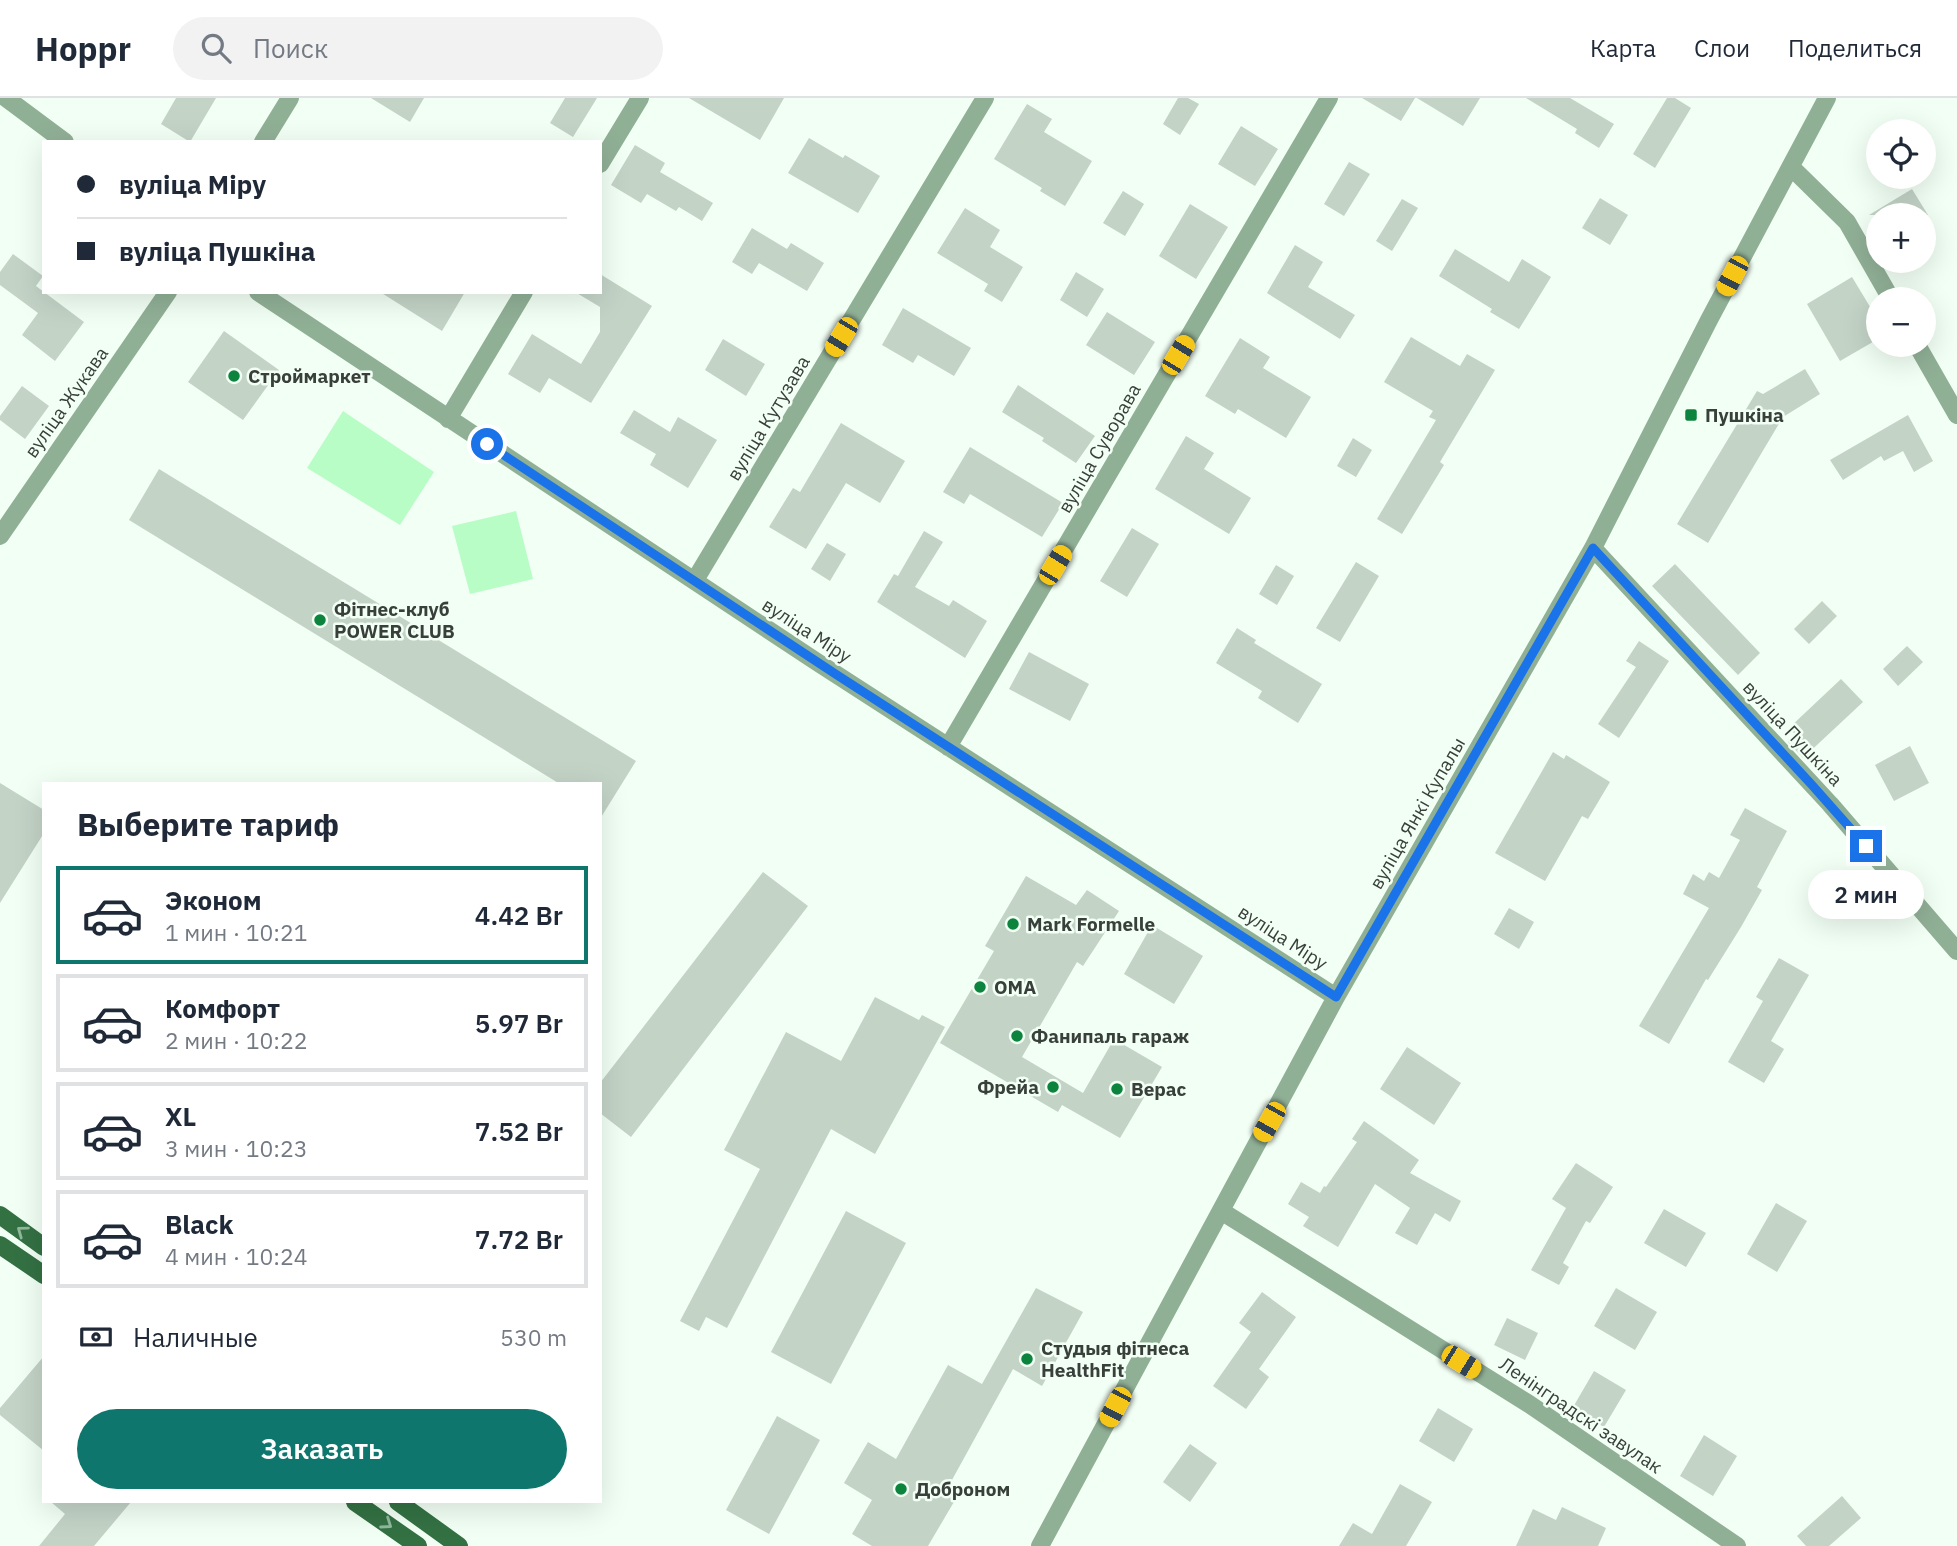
<!DOCTYPE html>
<html lang="ru">
<head>
<meta charset="utf-8">
<style>
	body { margin:0; font-family:"IBM Plex Sans",sans-serif; background:#f2f2f3; color:#1f2937; height:100vh; display:flex; flex-direction:column; font-size:26px; white-space:nowrap }
	* { box-sizing:border-box; margin:0 }
	p { font-size:23px; color:#747a83 }
	.icon { flex:none; width:38px; height:38px; fill:none; stroke:currentColor; stroke-width:2; stroke-linecap:round; stroke-linejoin:round }
	.map { position:relative; flex:1; overflow:hidden }
	.drawer { position:absolute; left:42px; top:684px; width:560px; height:721px; display:flex; flex-direction:column; background:#fff; border-radius:0px; box-shadow:0 7px 28px #0002 }
	.drawer>* { flex:none }
	.banner { position:absolute; left:42px; top:42px; width:560px; height:154px; border-radius:0px; box-shadow:0 7px 28px #0002; display:grid; align-content:center; height:154px; padding:0 35px; background:#fff }
	.fabs { position:absolute; left:1866px; top:21px; display:grid; gap:14px }
	.fabs a { display:grid; place-items:center; width:70px; height:70px; border-radius:50%; background:#fff; box-shadow:0 7px 28px #0002; font-size:35px }
	.end { position:absolute; width:32px; height:32px; margin:-16px; border:9px solid #1a73e8; background:#fff; box-shadow:0 0 0 4px #fff }
	.from { border-radius:50% }
	.bubble { position:absolute; height:49px; border-radius:24px; background:#fff; box-shadow:0 7px 28px #0002; font-size:23px; font-weight:600; line-height:49px; text-align:center }
	.car { position:absolute; width:21px; height:42px; margin:-21px -10px; border-radius:9px; box-shadow:0 0 5px 2px #0007; background:linear-gradient(#f5c518 24%,#345 0 40%,#f5c518 0 76%,#345 0 86%,#f5c518 0) }
	.banner b { display:flex; align-items:center; gap:24px; height:66px; font-size:26px }
	.banner b+b { border-top:2px solid #e0e1e3 }
	.banner i { width:18px; height:18px; background:#1f2937 }
	ul { padding:0; list-style:none }
	li { display:flex; align-items:center; gap:21px; height:98px; margin:0 14px 10px; padding:0 21px; border:4px solid #e0e1e3; border-radius:0px }
	li div { flex:1 }
	li b { display:block; font-size:26px }
	li em { font-style:normal; font-weight:600 }
	li.selected { border-color:#0f766e }
	li>.icon { width:63px; height:63px; stroke-width:1.5 }
	h2 { padding:0 35px; font-size:32px; line-height:84px }
	.pay { display:flex; align-items:center; gap:18px; height:77px; padding:0 35px; font-size:26px }
	.pay p { margin-inline-start:auto }
	.action { display:flex; gap:14px; margin-top:auto; padding:14px 35px }
	.action a { flex:1; height:80px; border-radius:42px; background:#0f766e; color:#fff; font-size:28px; font-weight:600; line-height:80px; text-align:center }
	header { display:flex; align-items:center; gap:42px; box-sizing:border-box; height:98px; padding:0 35px; background:#fff; border-bottom:2px solid #e0e1e3 }
	header strong { font-size:33px }
	nav { display:flex; gap:38px; margin-inline-start:auto; font-size:24px }
	.search { width:490px; height:63px; background:#f2f2f3; display:flex; align-items:center; gap:18px; box-sizing:border-box; padding:0 24px; border-radius:38px; color:#747a83; font-size:26px }
	.map>svg:first-child { display:block }
</style>
</head>
<body>
<header>
<strong>Hoppr</strong>
<div class="search"><svg class="icon" aria-label="search" viewBox="0 0 24 24"><circle cx="10" cy="10" r="6"/><path d="M15 15l6 6"/></svg>Поиск</div>
<nav><a>Карта</a><a>Слои</a><a>Поделиться</a></nav>
</header>
<div class="map">
<svg width="1957" height="1448" viewBox="0 0 1957 1448">
	<rect width="100%" height="100%" fill="#f2fff4"/>
	<path fill="#b9fdc6" d="M343 313 434 374 400 427 307 370Z
		M516 413 533 481 470 496 452 428Z"/>
	<path fill="#c3d3c6" d="M176 0H216L190 44 161 26Z
		M371 0H424L410 24Z
		M565 0H597L573 39 550 25Z
		M689 0H784L760 42Z
		M1178 0H1188L1199 6 1180 37 1163 26Z
		M1362 0H1415L1401 23Z
		M1417 0H1480L1463 28Z
		M1526 0H1570L1614 26 1599 50 1575 35 1577 31Z
		M1667 0H1675L1691 10 1655 70 1633 56Z
		M1027 6 1052 21 1044 34 1092 63 1065 108 1040 93 1042 90 994 61Z
		M1241 28 1278 51 1255 88 1218 66Z
		M809 40 843 60 845 57 880 78 858 115 788 75Z
		M635 47 665 65 660 74 713 105 702 123 679 109 676 113 647 96 641 105 611 87Z
		M1349 64 1370 76 1344 118 1324 106Z
		M1912 91 1928 117H1869Z
		M1123 93 1144 106 1125 138 1103 125Z
		M1600 100 1628 117 1610 147 1582 130Z
		M1402 101 1418 110 1392 153 1376 143Z
		M1190 106 1228 129 1196 181 1159 158Z
		M965 110 1000 132 990 149 1023 169 1002 204 984 193 988 186 937 155Z
		M752 130 787 151 791 145 824 165 807 193 759 165 752 176 732 164Z
		M1295 147 1323 164 1308 189 1355 217 1340 241 1267 195Z
		M1455 151 1509 184 1522 161 1551 179 1519 231 1490 214 1492 211 1439 178Z
		M13 156 43 178 36 188 84 224 55 263 22 237 38 215 0 187V174Z
		M1076 174 1104 191 1087 219 1060 202Z
		M600 176 652 208 591 305 549 280 540 295 508 276 532 236 581 266 600 234V209L575 194H600Z
		M1852 179 1878 222V241L1840 263 1807 206Z
		M380 194H465L442 233Z
		M903 210 971 250 954 278 918 257 913 265 882 247Z
		M1107 214 1155 244 1134 277 1086 247Z
		M224 233 279 272 243 322 188 284Z
		M1411 239 1460 268 1467 256 1495 272 1440 364 1444 367 1402 436 1377 421 1436 322 1429 319 1433 313 1384 284Z
		M1240 240 1270 259 1263 270 1311 299 1286 340 1238 311 1235 316 1205 298Z
		M723 241 765 266 746 298 705 272Z
		M1805 271 1820 296 1783 319 1708 445 1677 426 1757 293 1763 296Z
		M1018 287 1095 338 1076 365 1042 343 1044 340 1002 314Z
		M22 288 49 308 25 341 0 322V318Z
		M634 312 670 334 678 319 717 342 688 390 650 367 656 356 620 335Z
		M1908 317 1933 363 1914 374 1903 353 1884 363 1881 358 1843 382 1830 362Z
		M841 325 905 363 880 405 846 385 806 451 769 429 793 390 800 394Z
		M1186 338 1214 355 1204 371 1251 400 1229 436 1155 391Z
		M1353 340 1372 352 1356 379 1337 368Z
		M970 349 1063 405 1042 439 970 396 964 406 943 394Z
		M159 371 636 663 600 721V686H560L129 422Z
		M1132 430 1159 446 1127 499 1100 483Z
		M924 433 943 444 915 489 949 508 953 502 987 523 965 560 877 504 894 476 898 478Z
		M827 445 846 456 830 483 811 471Z
		M1356 464 1379 478 1340 544 1316 530Z
		M1675 466 1760 555 1738 577 1652 488Z
		M1276 467 1294 478 1277 507 1259 496Z
		M1822 503 1837 518 1809 546 1794 531Z
		M1237 530 1256 542 1254 545 1322 586 1298 625 1258 600 1262 593 1216 565Z
		M1639 543 1669 563 1619 640 1598 626 1636 569 1626 563Z
		M1907 548 1923 564 1898 588 1883 571Z
		M1029 554 1089 586 1070 623 1009 591Z
		M1841 581 1863 604 1803 660 1788 644 1795 636 1789 630Z
		M1910 648 1929 685 1894 703 1875 667Z
		M1553 654 1564 661 1566 657 1610 684 1588 721 1582 718 1545 783 1495 755Z
		M0 685 44 712V735L0 805Z
		M1745 710 1787 733 1757 789 1762 792 1741 829 1708 882 1706 881 1669 946 1639 928 1709 810 1683 796 1693 776 1704 783 1709 774 1719 780 1740 742 1730 737Z
		M763 774 808 808 631 1039 600 1015V985Z
		M1026 778 1076 807 1087 792 1119 813 1083 868 1077 864 1022 959 1083 995 1114 941 1162 969 1120 1040 1062 1007 1058 1014 940 945 994 853 985 848Z
		M1509 810 1534 824 1519 851 1494 836Z
		M1152 827 1203 858 1174 906 1124 876Z
		M1779 860 1809 877 1771 943 1784 951 1764 985 1728 964 1763 903 1756 899Z
		M875 899 919 922 922 917 945 929 875 1056 831 1031 727 1230 706 1219 699 1233 680 1223 760 1071 724 1052 786 934 841 963Z
		M1407 949 1461 985 1434 1027 1380 991Z
		M1364 1023 1419 1062 1410 1075 1461 1103 1450 1124 1435 1115 1417 1147 1395 1135 1410 1110 1375 1086 1338 1149 1303 1128 1309 1119 1288 1106 1301 1084 1320 1095 1324 1088 1326 1089 1357 1044 1352 1041Z
		M1576 1065 1613 1089 1590 1125 1586 1123 1563 1165 1569 1169 1559 1187 1531 1172 1566 1110 1552 1101Z
		M1776 1105 1807 1123 1777 1174 1747 1156Z
		M1664 1111 1706 1135 1686 1169 1644 1145Z
		M846 1113 906 1145 831 1286 771 1254Z
		M1036 1190 1083 1214 1042 1288 1013 1271 947 1391 958 1397 928 1448H872L852 1436 872 1402 844 1385 868 1344 896 1361 948 1267 982 1286Z
		M1616 1190 1657 1214 1635 1252 1594 1228Z
		M1262 1194 1296 1219 1259 1271 1269 1279 1246 1311 1213 1288 1251 1234 1239 1225Z
		M1507 1220 1538 1235 1525 1262 1494 1247Z
		M44 1258V1353L0 1317V1310Z
		M1594 1273 1626 1292 1604 1329 1572 1311Z
		M1438 1310 1473 1331 1454 1364 1419 1343Z
		M777 1318 820 1342 769 1436 726 1412Z
		M1704 1337 1737 1358 1713 1398 1680 1378Z
		M1190 1346 1217 1365 1190 1404 1163 1384Z
		M1400 1386 1432 1404 1406 1448H1339L1353 1425 1372 1436Z
		M1842 1398 1861 1420 1829 1448H1806L1797 1438Z
		M51 1404H131L94 1448H39L65 1416Z
		M1562 1409 1606 1430 1598 1448H1516L1533 1411 1556 1422Z"/>
	<g fill="none" stroke-linecap="round" stroke-linejoin="round">
		<path stroke="#90b096" stroke-width="18" d="M6 0 65 44
			M263 44 290 0
			M600 66 640 0
			M1791 69 1847 124 1891 201
			M258 194 817 564 1336 899
			M1917 247 1957 317
			M448 321 524 194
			M0 438 168 194
			M1593 450 1830 706 1957 853
			M695 482 985 0
			M948 649 1329 0
			M1221 1113 1529 1306 1737 1448
			M1040 1448 1336 899 1593 450 1709 222 1827 0"/>
		<path stroke="#337143" stroke-width="18" d="M0 1117 44 1149
			M0 1147 44 1177
			M355 1404 418 1448
			M398 1404 459 1448"/>
	</g>
	<defs><path id="oneway-chevron" d="M-2-3.5L2.5 0L-2 3.5" fill="none" stroke-width="1.6" stroke-linecap="round" stroke-linejoin="round" transform="scale(1.75)"/></defs>
	<g stroke="#92b89c">
		<use href="#oneway-chevron" transform="translate(22 1133) rotate(-144)"/>
		<use href="#oneway-chevron" transform="translate(387 1426) rotate(35)"/>
	</g>
	<g fill="none" stroke-linecap="round" stroke-linejoin="round">
		<path stroke="#1a73e8" stroke-width="9" d="M487 346 837 577 1336 899 1593 450 1812 687 1866 748"/>
	</g>
	<g fill="#0d843d" stroke="#f2fff4" stroke-width="2.5">
		<circle cx="234" cy="278" r="7"/>
		<rect x="1684" y="310" width="14" height="14" rx="3.5"/>
		<circle cx="320" cy="522" r="7"/>
		<circle cx="1013" cy="826" r="7"/>
		<circle cx="980" cy="889" r="7"/>
		<circle cx="1017" cy="938" r="7"/>
		<circle cx="1053" cy="989" r="7"/>
		<circle cx="1117" cy="991" r="7"/>
		<circle cx="1027" cy="1261" r="7"/>
		<circle cx="901" cy="1391" r="7"/>
	</g>
	<g text-anchor="middle" stroke-width="5" stroke-linejoin="round" paint-order="stroke">
		<g font-size="19" font-weight="bold" fill="#393f3a" stroke="#f2fff4" text-anchor="start">
			<text x="248" y="285">Строймаркет</text>
			<text x="1705" y="324">Пушкіна</text>
			<text x="334" y="518">Фітнес-клуб<tspan x="334" dy="22">POWER CLUB</tspan></text>
			<text x="1027" y="833">Mark Formelle</text>
			<text x="994" y="896">ОМА</text>
			<text x="1031" y="945">Фанипаль гараж</text>
			<text x="1039" y="996" text-anchor="end">Фрейа</text>
			<text x="1131" y="998">Верас</text>
			<text x="1041" y="1257">Студыя фітнеса<tspan x="1041" dy="22">HealthFit</tspan></text>
			<text x="915" y="1398">Доброном</text>
		</g>
		<g font-size="19" fill="#393f3a" stroke="#f2fff4">
			<text transform="translate(66 304) rotate(-55)" y="7">вуліца Жукава</text>
			<text transform="translate(768 320) rotate(-59)" y="7">вуліца Кутузава</text>
			<text transform="translate(1099 350) rotate(-60)" y="7">вуліца Суворава</text>
			<text transform="translate(807 532) rotate(33)" y="7">вуліца Міру</text>
			<text transform="translate(1793 635) rotate(47)" y="7">вуліца Пушкіна</text>
			<text transform="translate(1417 715) rotate(-60)" y="7">вуліца Янкі Купалы</text>
			<text transform="translate(1283 839) rotate(33)" y="7">вуліца Міру</text>
			<text transform="translate(1581 1317) rotate(34)" y="7">Ленінградскі завулак</text>
		</g>
	</g>
</svg>
<div class="fabs">
<a><svg class="icon" aria-label="locate" viewBox="0 0 24 24"><circle cx="12" cy="12" r="6"/><path d="M12 2v4M12 18v4M2 12h4M18 12h4"/></svg></a>
<a>+</a>
<a>−</a>
</div>
<i class="end from" style="left:487px;top:346px"></i>
<i class="end" style="left:1866px;top:748px"></i>
<div class="bubble" style="left:1808px;top:772px;width:116px">2 мин</div>
<i class="car" style="left:1732px;top:178px;rotate:208deg"></i>
<i class="car" style="left:841px;top:239px;rotate:211deg"></i>
<i class="car" style="left:1178px;top:257px;rotate:31deg"></i>
<i class="car" style="left:1055px;top:467px;rotate:31deg"></i>
<i class="car" style="left:1269px;top:1024px;rotate:209deg"></i>
<i class="car" style="left:1461px;top:1264px;rotate:122deg"></i>
<i class="car" style="left:1115px;top:1309px;rotate:208deg"></i>
<div class="banner">
<b><i class="from"></i>вуліца Міру</b>
<b><i></i>вуліца Пушкіна</b>
</div>
<section class="drawer">
<h2>Выберите тариф</h2>
<ul>
<li class="selected"><svg class="icon" aria-label="car" viewBox="0 0 24 24"><path d="M5 17H2v-5l4-1 3-4h7l3 4 3 1v5h-3M9 17h6M6 11h13"/><circle cx="7" cy="17" r="2"/><circle cx="17" cy="17" r="2"/></svg><div><b>Эконом</b><p>1 мин · 10:21</p></div><em>4.42 Br</em></li>
<li><svg class="icon" aria-label="car" viewBox="0 0 24 24"><path d="M5 17H2v-5l4-1 3-4h7l3 4 3 1v5h-3M9 17h6M6 11h13"/><circle cx="7" cy="17" r="2"/><circle cx="17" cy="17" r="2"/></svg><div><b>Комфорт</b><p>2 мин · 10:22</p></div><em>5.97 Br</em></li>
<li><svg class="icon" aria-label="car" viewBox="0 0 24 24"><path d="M5 17H2v-5l4-1 3-4h7l3 4 3 1v5h-3M9 17h6M6 11h13"/><circle cx="7" cy="17" r="2"/><circle cx="17" cy="17" r="2"/></svg><div><b>XL</b><p>3 мин · 10:23</p></div><em>7.52 Br</em></li>
<li><svg class="icon" aria-label="car" viewBox="0 0 24 24"><path d="M5 17H2v-5l4-1 3-4h7l3 4 3 1v5h-3M9 17h6M6 11h13"/><circle cx="7" cy="17" r="2"/><circle cx="17" cy="17" r="2"/></svg><div><b>Black</b><p>4 мин · 10:24</p></div><em>7.72 Br</em></li>
</ul>
<div class="pay"><svg class="icon" aria-label="cash" viewBox="0 0 24 24"><path d="M3 7h18v10H3z"/><circle cx="12" cy="12" r="2"/></svg>Наличные<p>530 m</p></div>
<div class="action"><a>Заказать</a></div>
</section>
</div>
</body>
</html>
